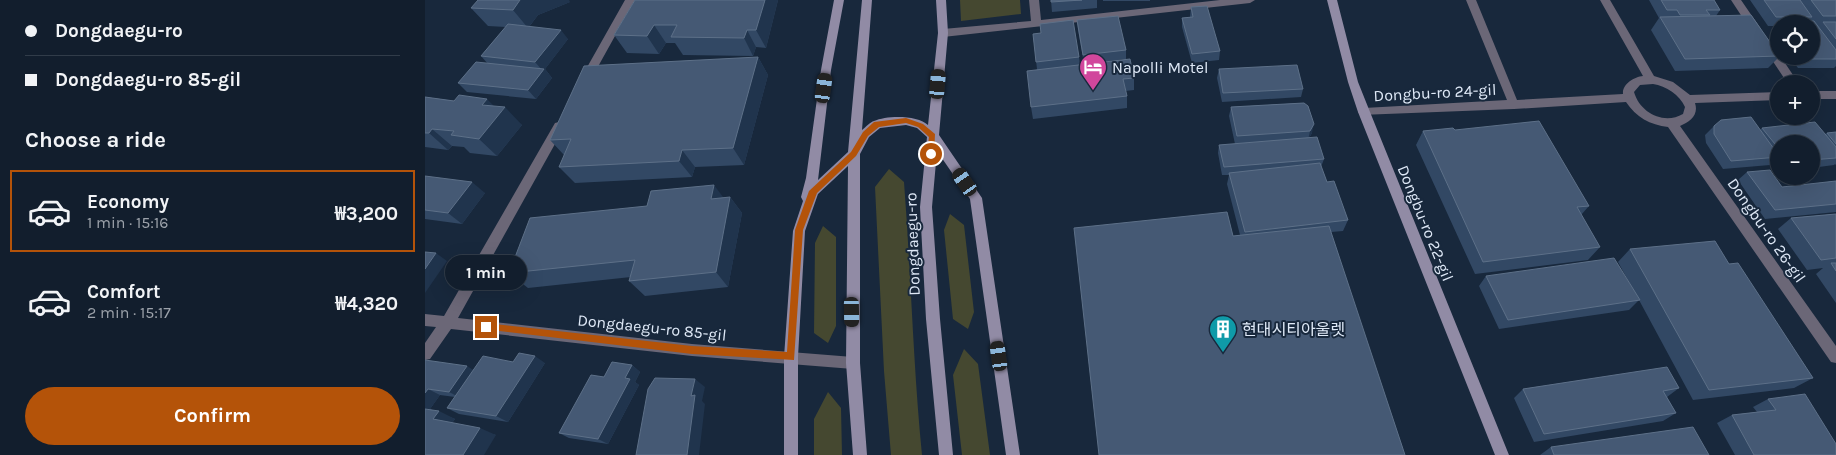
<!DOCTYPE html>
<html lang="en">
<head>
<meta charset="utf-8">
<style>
	body { margin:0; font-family:Karla,"Noto Sans KR",sans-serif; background:#1f2b39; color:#f1f3f6; height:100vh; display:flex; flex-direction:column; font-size:19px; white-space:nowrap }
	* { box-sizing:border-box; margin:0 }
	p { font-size:16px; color:#9ca2aa }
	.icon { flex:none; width:28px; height:28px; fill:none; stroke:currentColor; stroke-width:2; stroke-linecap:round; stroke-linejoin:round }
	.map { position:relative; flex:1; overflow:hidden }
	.panel { display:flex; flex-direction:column; background:#121e2d; width:425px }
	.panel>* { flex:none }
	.guide { display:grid; align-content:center; height:110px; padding:0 25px; background:#121e2d }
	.buttons { position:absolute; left:1345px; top:15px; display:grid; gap:10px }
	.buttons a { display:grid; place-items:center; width:50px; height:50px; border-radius:50%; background:#121e2d; box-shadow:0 5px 20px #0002,0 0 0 1px #313c49; font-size:25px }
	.end { position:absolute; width:22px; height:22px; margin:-11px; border:6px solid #b45309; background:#fff; box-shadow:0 0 0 2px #fff }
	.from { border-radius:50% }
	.bubble { position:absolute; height:35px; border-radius:18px; background:#121e2d; box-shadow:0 5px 20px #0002,0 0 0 1px #313c49; font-size:16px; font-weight:700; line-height:35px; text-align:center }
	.car { position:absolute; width:15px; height:30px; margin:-15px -8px; border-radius:6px; box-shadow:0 0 4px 1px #0007; background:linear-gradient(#222 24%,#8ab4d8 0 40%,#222 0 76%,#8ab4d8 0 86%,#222 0) }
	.guide b { display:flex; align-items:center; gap:18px; height:48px; font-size:19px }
	.guide b+b { border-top:1px solid #313c49 }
	.guide i { width:12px; height:12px; background:#f1f3f6 }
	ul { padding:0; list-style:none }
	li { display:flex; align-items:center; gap:15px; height:82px; margin:0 10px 8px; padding:0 15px; border:2px solid transparent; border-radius:0px }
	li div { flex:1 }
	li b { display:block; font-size:19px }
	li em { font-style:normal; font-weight:700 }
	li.selected { border-color:#b45309 }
	li>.icon { width:45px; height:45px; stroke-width:1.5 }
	h2 { padding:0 25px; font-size:22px; line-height:60px }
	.cta { display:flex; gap:10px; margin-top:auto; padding:10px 25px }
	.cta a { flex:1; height:58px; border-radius:30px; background:#b45309; color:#fff; font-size:20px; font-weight:700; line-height:58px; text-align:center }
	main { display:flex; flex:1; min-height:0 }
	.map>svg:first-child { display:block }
</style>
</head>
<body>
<main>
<section class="panel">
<div class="guide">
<b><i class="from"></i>Dongdaegu-ro</b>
<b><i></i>Dongdaegu-ro 85-gil</b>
</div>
<h2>Choose a ride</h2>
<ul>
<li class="selected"><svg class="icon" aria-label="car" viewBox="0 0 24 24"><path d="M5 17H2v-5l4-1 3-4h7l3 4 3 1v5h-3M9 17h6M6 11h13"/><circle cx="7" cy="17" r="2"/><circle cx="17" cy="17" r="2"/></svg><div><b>Economy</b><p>1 min · 15:16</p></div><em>₩3,200</em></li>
<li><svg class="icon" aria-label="car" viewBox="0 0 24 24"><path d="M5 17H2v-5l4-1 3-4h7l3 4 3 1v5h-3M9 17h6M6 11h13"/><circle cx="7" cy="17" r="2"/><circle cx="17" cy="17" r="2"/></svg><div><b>Comfort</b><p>2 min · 15:17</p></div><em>₩4,320</em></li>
</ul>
<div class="cta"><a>Confirm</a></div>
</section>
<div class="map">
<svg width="1411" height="455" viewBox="0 0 1411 455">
	<rect width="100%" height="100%" fill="#18283c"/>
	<path fill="#454830" d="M535 0H595L596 14 536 21Z
		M464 169 479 182C486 273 488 364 497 455H466L459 371 450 187Z
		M525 214 539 225 549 312 543 329 528 319 519 230Z
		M398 226 411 237V326L403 343 389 333 390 243Z
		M539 349 553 364 565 455H537L528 375Z
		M403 392 416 408 417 455H389V419Z"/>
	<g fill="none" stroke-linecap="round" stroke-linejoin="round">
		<path fill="#6b6777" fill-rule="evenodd" d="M1306 0H1316L1336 29 1335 32H1327Z
			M1342 41 1346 42 1374 84H1363L1337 45Z"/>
		<path fill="#6b6777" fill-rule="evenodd" d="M200 0H210L165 81H157L156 78Z
			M604 0H614L616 20 795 0H830L825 3 518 37 513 33 518 29 606 21Z
			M1041 0H1051L1092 100 1198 94C1197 84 1209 77 1218 76L1175 0H1185L1229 76 1248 82 1265 95 1354 92V100L1270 103C1274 115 1265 122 1255 126L1411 346V363L1406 362 1243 127C1225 125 1211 117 1201 102L1089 109 935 115 933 112 935 109 939 108 1082 100ZM1228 84C1241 86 1255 95 1260 107L1258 114C1239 125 1215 113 1209 92L1215 85Z
			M1386 91H1411V99H1386Z
			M134 122 140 126 33 318 267 344 428 357 433 358 435 363 433 368 428 369 267 356 26 329 5 359 0 360V343L11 327 0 326V314L19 316 130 123Z"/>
		<path fill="#918ba5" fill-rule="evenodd" d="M409 0H419L406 70 393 180 423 152 437 0H447L437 130C441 127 445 122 449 121 462 115 493 115 503 125L513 33 511 0H521L523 33 514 135 557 198 595 455H581L545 199 512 151 507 207 515 319 528 455H514L501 319 495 207 502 137 492 128 481 125 455 128 444 137 435 154V363L442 455H428L421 363 423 166 393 194 380 231 373 357V455H359V357L368 231 378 201 376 197 381 178 396 70Z
			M902 0H912L933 82 945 112 1084 455H1070L933 112 923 82Z"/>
	</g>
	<path fill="#324864" d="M210 0H353L341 48 331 47 328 56 258 55 250 43H241L234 54 202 53 189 35Z
		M626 0H672V8L627 12Z
		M678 0H725V1H678Z
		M1224 0H1289L1295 10 1291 16 1355 56 1343 68 1250 71 1226 30 1234 18Z
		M1325 0H1411V66L1409 68H1373L1364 56H1386V24H1354V41L1346 31 1351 26H1343Z
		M145 2 113 15 104 27 143 39 120 69 127 78 111 99 42 92 33 83 63 64 56 56 81 27 63 26 46 8Z
		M766 7 795 51 794 60 767 63 757 27V18L765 17Z
		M652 20 701 50V59L659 64 653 30Z
		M608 34 654 57 655 65 709 78V90L700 91 702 96V108L608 119 606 107 612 69Z
		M333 57 343 75 319 165 270 167 267 177 150 183 134 167 139 155 125 140Z
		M794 69 878 89 876 97 797 102 792 78Z
		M0 97 69 106 97 125 72 156 45 153 39 147 27 146 23 150 0 147Z
		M879 103 887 133 884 138 899 159 896 167 902 182 923 220 918 231 906 232 808 236 815 235 802 184 804 175H797L793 153 794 145 810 144 804 116 806 107Z
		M1289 126 1335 130 1337 128 1400 134 1402 133 1411 132V165L1410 164 1409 165 1386 168V144H1354V165H1350L1348 163 1345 165 1298 169 1281 143 1280 135Z
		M1030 130 1164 206 1156 215 1175 247 1163 260 1050 274 991 145 998 131Z
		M1322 172 1357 187 1411 181V212L1340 219 1313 180Z
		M0 176 60 193 37 224 0 219Z
		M305 197 317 213 303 287 220 296 204 281 206 277 103 288 84 273 299 198Z
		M1411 214V303L1391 274 1398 268 1382 270 1353 229 1366 218Z
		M1205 249 1304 264 1388 378 1369 388 1268 400 1214 300 1204 310 1074 329 1054 286 1061 276 1205 284 1193 262Z
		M0 360 48 370 88 362 120 363 83 422 34 414 22 408 30 397 15 395 5 409 30 419 27 423 71 435 0 455Z
		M207 365 215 372 210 382 214 385 183 444 144 438 134 433 179 377Z
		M1254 388 1242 397 1251 413 1238 421 1109 442 1089 398 1098 389Z
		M1343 399 1411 455H1310L1292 423 1307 415 1332 412 1328 407Z
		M1126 447 1284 455H1115Z"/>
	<path fill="#20344d" d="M95 0H144L145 2 113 15 103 28 88 10Z
		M340 0H353L341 48 331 30Z
		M229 25 241 43 234 54 222 36Z
		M136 30 143 39 120 69 127 78 111 99 103 90 118 71 110 62Z
		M322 30 331 47 328 56 319 38Z
		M333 57 343 75 319 165 308 148Z
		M62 99 76 113 80 107 97 125 72 156 54 139 57 105Z
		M889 124 887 133 883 140 885 131Z
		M7 129 27 146 23 150 4 133Z
		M257 150 270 167 267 177 254 161Z
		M47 182 60 193 37 224 23 213Z
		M289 185 301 201 286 199Z
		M305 197 317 213 303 287 291 272Z
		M11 253 22 261 0 293V269Z
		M110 356 120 363 83 422 71 416Z
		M207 365 215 372 210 382 214 385 183 444 173 439 200 378Z
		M42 366 53 373 36 398 24 392Z
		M270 379 280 387 277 401 280 404 274 455H262L266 396Z
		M3 389 15 395 3 412 0 410V393Z
		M14 411 30 419 24 427 8 419Z
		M55 428 71 435 59 455H38Z"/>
	<path fill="#455974" stroke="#5d7088" d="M53 0H95L88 10 46 8Z
		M210 0H340L331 30H322L319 38 246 37 252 25H229L222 36 189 35Z
		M626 0H657L626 2Z
		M1236 0H1289L1295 10H1281L1285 15H1255L1252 10H1242Z
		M1339 0H1375L1387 17H1351Z
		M1386 0H1411V16H1398Z
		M782 6 795 51 767 54 757 18 768 17 766 7Z
		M1326 15 1354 55V56L1260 59 1235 17Z
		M693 16 701 50 658 55 652 20Z
		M648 20 654 57 611 62 608 34 616 33 615 24Z
		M1389 21 1411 50V59H1381L1379 56H1386V24H1356L1355 22Z
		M1398 22H1411V39Z
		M83 24 136 30 110 62 56 56Z
		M333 57 308 148 257 150 254 161 134 167 146 139 125 140 159 66Z
		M705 59 709 78 698 79 702 96 606 107 602 71Z
		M51 62 119 69 103 90 33 83Z
		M872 65 878 89 798 93 794 69Z
		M34 95 62 99 57 105 80 107 54 139 26 135 29 131 7 129 4 133H0V97L29 101Z
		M879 103 883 106 889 124 885 131 812 136 806 107Z
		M1326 117 1354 156V157L1306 161 1289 134V126L1296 120Z
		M1114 121 1164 206 1152 207 1175 247 1058 262 998 131 1028 128 1030 130Z
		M1390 122 1411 147V158L1386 160V144H1354V149L1337 128Z
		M1411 132V144L1402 133Z
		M892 137 899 159 799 167 794 145Z
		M895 163 902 182 909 181 923 220 820 232 804 173Z
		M1345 170 1357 187 1411 181V204L1350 210 1322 172Z
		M0 176 47 182 23 213 0 210Z
		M289 185 286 199 305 197 291 272 204 281 210 260 84 273 105 218 222 206 226 191Z
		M802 212 808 236 904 226 980 455H674L649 228Z
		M1411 214V258L1396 260 1366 218Z
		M1290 241 1304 264 1313 263 1388 378 1284 390 1205 249Z
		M0 252 11 253 0 269Z
		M1189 258 1215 300 1083 320 1061 276Z
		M1406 263H1411V271Z
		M94 353 110 356 71 416 22 408 58 356 88 362Z
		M0 360 42 366 24 392 3 389 0 393Z
		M187 362 207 365 200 378 205 379 173 439 134 433 166 375 179 377Z
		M1242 367 1254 388 1238 391 1251 413 1119 434 1098 389Z
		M230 378 270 379 266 396 270 395 262 455H211L223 389Z
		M1380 394 1411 444V455H1329L1307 415 1351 410 1343 399Z
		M0 409 14 411 8 419 55 428 38 455H0Z
		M1268 427 1284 455H1129L1126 447Z"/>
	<path fill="#b45309" d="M481 118 498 124 510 134 509 156H503L502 154 504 137 493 127 481 123 454 127 443 136 431 156 392 193 378 230 369 360 267 354 58 329V324L61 323 267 346 362 352 370 230 384 191 426 152 438 132 449 122Z"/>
	<defs>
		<g id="hotel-pin" transform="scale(1.4375)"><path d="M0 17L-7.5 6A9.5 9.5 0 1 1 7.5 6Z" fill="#d1479c" stroke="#18283c"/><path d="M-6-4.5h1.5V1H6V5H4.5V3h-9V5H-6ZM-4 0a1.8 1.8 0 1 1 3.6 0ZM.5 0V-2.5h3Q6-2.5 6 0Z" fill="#fff"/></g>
		<g id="building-pin" transform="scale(1.4375)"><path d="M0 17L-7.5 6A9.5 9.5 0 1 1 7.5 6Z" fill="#0f9aa8" stroke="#18283c"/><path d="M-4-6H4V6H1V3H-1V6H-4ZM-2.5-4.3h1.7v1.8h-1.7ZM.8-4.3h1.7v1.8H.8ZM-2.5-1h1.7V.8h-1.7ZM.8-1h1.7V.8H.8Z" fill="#fff"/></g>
	</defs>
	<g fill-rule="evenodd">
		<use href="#hotel-pin" x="668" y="67"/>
		<use href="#building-pin" x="798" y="329"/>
	</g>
	<g text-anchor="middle" stroke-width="4" stroke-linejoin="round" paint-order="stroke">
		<g font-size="16" fill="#dfe9f7" stroke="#18283c" text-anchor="start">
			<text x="687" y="73">Napolli Motel</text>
			<text x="817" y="335">현대시티아울렛</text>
		</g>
		<g font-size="16" fill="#dfe9f7" stroke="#18283c">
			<text transform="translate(1010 92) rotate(-3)" y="6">Dongbu-ro 24-gil</text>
			<text transform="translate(1001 223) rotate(68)" y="6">Dongbu-ro 22-gil</text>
			<text transform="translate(1342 230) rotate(55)" y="6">Dongbu-ro 26-gil</text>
			<text transform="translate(487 244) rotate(-92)" y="6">Dongdaegu-ro</text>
			<text transform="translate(227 327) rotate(6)" y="6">Dongdaegu-ro 85-gil</text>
		</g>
	</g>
</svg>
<div class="buttons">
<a><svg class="icon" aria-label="locate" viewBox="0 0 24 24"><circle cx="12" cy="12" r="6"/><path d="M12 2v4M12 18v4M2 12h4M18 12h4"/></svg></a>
<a>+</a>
<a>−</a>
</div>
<i class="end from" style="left:506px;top:154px"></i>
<i class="end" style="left:61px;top:327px"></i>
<div class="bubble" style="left:20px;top:255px;width:82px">1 min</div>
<i class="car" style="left:513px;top:84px;rotate:5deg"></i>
<i class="car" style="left:399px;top:88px;rotate:8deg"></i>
<i class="car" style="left:540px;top:182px;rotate:325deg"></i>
<i class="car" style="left:427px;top:312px;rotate:179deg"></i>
<i class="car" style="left:574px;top:356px;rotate:352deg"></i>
</div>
</main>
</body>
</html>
